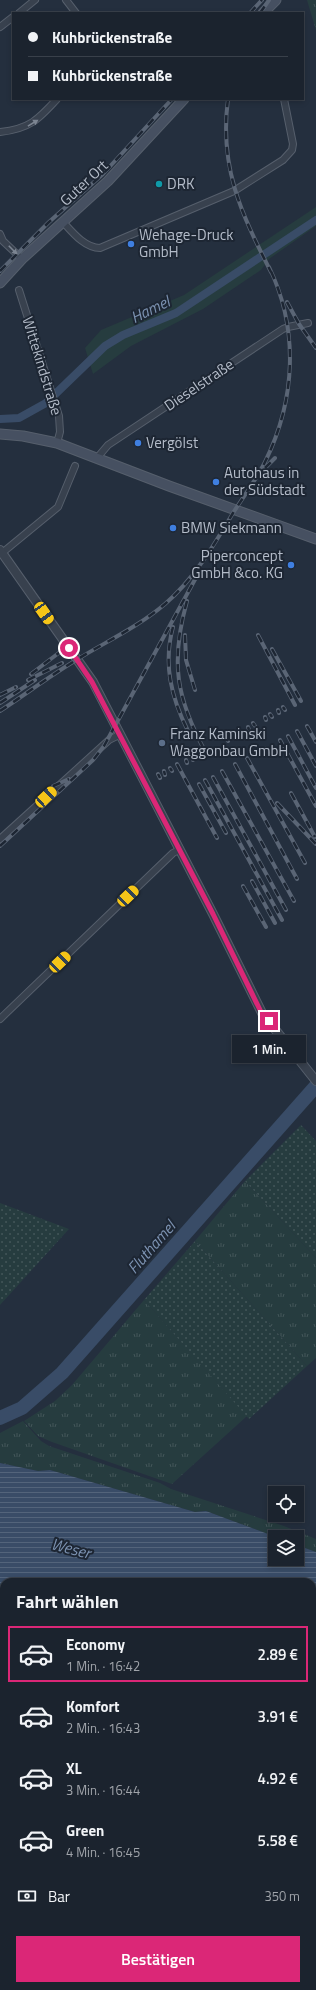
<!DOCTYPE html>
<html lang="de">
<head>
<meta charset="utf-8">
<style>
	body { margin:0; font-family:"Titillium Web",sans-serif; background:#282f3a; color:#f1f3f6; height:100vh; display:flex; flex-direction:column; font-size:15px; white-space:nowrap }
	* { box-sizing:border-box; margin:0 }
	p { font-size:13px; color:#a0a4aa }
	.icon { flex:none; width:22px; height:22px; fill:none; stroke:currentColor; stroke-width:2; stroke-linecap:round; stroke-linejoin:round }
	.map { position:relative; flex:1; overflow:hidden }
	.panel { position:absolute; left:0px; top:1578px; width:316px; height:412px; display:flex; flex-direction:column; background:#1b232e; border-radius:12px 12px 0 0; box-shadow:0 2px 6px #0003,0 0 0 1px #39404a }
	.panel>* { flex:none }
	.top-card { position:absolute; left:12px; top:12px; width:292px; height:88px; border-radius:0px; box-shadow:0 2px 6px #0003,0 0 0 1px #39404a; display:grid; align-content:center; height:88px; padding:0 16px; background:#1b232e }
	.buttons { position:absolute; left:268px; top:1486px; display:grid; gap:8px }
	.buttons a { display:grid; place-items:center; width:36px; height:36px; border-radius:0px; background:#1b232e; box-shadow:0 2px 6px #0003,0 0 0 1px #39404a; font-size:20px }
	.end { position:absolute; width:18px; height:18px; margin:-9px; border:5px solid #db2777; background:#fff; box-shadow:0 0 0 2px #fff }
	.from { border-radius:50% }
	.bubble { position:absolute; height:28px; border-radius:0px; background:#1b232e; box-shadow:0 2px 6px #0003,0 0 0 1px #39404a; font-size:13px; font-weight:600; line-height:28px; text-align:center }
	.car { position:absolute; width:12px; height:24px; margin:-12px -6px; border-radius:5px; box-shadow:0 0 3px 1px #0007; background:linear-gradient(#f5c518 24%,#345 0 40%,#f5c518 0 76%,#345 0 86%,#f5c518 0) }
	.top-card b { display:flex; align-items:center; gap:14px; height:38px; font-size:15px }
	.top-card b+b { border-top:1px solid #39404a }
	.top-card i { width:10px; height:10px; background:#f1f3f6 }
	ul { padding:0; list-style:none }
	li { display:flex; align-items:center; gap:12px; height:56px; margin:0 8px 6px; padding:0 8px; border:2px solid transparent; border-radius:0px }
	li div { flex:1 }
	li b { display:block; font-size:15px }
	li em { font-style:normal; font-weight:600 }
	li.on { border-color:#db2777 }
	li>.icon { width:36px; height:36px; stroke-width:1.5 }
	h2 { padding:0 16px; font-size:18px; line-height:48px }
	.pay { display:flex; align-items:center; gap:10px; height:44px; padding:0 16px; font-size:15px }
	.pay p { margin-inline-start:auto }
	.primary-button { display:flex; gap:8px; margin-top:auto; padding:8px 16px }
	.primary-button a { flex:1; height:46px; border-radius:0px; background:#db2777; color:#fff; font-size:16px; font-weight:600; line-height:46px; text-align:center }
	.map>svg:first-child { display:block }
</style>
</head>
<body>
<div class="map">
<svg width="316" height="1990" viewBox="0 0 316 1990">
	<defs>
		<pattern id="grass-tufts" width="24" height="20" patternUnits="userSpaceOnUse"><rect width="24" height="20" fill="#263c3f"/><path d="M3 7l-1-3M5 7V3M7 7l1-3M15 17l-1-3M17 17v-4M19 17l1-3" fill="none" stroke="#435659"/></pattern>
		<pattern id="garden-dots" width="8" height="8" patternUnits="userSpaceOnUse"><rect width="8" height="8" fill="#263c3f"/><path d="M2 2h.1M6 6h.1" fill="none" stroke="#435659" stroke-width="1.8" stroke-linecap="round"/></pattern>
		<pattern id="water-rules" width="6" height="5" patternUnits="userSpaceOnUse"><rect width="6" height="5" fill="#394c67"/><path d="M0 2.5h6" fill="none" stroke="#53647b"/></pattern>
	</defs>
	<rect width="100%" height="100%" fill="#242f3e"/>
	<path fill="url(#grass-tufts)" d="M307 0H316V30Z
		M245 1181 316 1258V1358L307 1366 195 1241Z
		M144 1300 247 1416 172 1484 52 1442 38 1436 24 1421 55 1401 72 1385Z
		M23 1421 41 1441 49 1446 160 1483 171 1489 284 1526 316 1539V1552L297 1545V1537H276L206 1511 195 1512 50 1470 38 1471 0 1463V1433Z
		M0 1600 4 1601V1640L0 1639Z
		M312 1682 316 1684V1721L312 1720Z
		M316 1822V1842L312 1841V1832Z"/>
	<path fill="#263c3f" d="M316 207V226L269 259 261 270 203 309 131 346 93 374 85 348 101 330 184 295Z"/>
	<path fill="url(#garden-dots)" d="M301 1125 316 1141V1258L245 1181Z
		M0 1203 69 1229 0 1305Z
		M195 1241 307 1366 249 1419 144 1300Z"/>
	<path fill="url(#water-rules)" d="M0 1463 38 1471 50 1470 195 1512 206 1511 276 1537 275 1559H297V1545L316 1552V1684L312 1682V1582H4V1601L0 1600Z"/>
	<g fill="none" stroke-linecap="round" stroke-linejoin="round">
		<path stroke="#394c67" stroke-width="8" d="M0 419 19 418 46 403 105 346 123 335 176 313 316 220"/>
		<path stroke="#394c67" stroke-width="14" d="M0 1418 22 1408 62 1373 316 1086"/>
		<g stroke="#565f6c" stroke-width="8">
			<path id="minor" d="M66 0 76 13
				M19 13 35 0
				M0 27 13 17
				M0 132C29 129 38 120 57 99
				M63 222C73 233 85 248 100 248L234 191 283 160 292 150 293 144 284 99
				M0 234 3 241 22 259
				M19 290 59 416 60 432 57 443
				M97 458 108 445 283 329 288 327 308 323
				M2 553 58 507 75 466
				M0 839 109 740 119 735
				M0 1019 173 853 179 850"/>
		</g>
		<g stroke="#565f6c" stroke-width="10">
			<path id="tertiary" d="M0 550 93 682 213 914 262 1013 316 1081"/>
		</g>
		<g stroke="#565f6c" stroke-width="11">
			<path id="secondary" d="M263 13 276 0
				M0 283 22 259 108 181 184 99
				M0 434 23 436 57 443 169 486 316 539"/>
		</g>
		<use href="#minor" stroke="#38414e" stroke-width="6"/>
		<use href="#tertiary" stroke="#38414e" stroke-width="8"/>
		<use href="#secondary" stroke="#465061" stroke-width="9"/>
		<g stroke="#5a6575" stroke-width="4">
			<path id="rail" d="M250 13 262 0
				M260 13 269 0
				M228 99C219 167 241 213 271 272
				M0 271 49 222 103 174 172 99
				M287 302 299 324 316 348
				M265 468 275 458
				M187 601C170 662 176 698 206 753
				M173 627C163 664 171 697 188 731
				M185 635 186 660 195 690
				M258 635 295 705
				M272 649 301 701
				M31 674 60 652
				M28 680 62 663
				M0 695 16 687
				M0 703 35 680
				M283 707 285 710
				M278 710 279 713
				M0 711C26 694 51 675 78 659 107 641 138 627 165 604 194 579 214 545 233 513 244 496 256 480 265 462 296 399 299 329 269 267
				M270 714 272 717
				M265 717 266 720
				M253 723 255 726
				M307 726 316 742
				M248 727 249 730
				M297 731 316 766
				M236 733 238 736
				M288 736 316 788
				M226 738 228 741
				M280 740 316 806
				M266 748 268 752
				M192 756 193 760
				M247 758 305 863
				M186 760 187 763
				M177 764 217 838
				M235 764 297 879
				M170 768 172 771
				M164 771 165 775
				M222 771 294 901
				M158 774 160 778
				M213 777 286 910
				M205 780 282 920
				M199 784 226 833
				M53 786 69 779
				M291 793 315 837
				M277 803 316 844
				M0 846 93 760 104 746 198 574
				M252 881 275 923
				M243 886 266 927"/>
		</g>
		<use href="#rail" stroke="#1d2633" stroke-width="2.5" stroke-dasharray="8" stroke-linecap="butt"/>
	</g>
	<defs><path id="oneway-solid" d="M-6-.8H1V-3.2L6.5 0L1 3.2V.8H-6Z"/></defs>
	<g fill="#7c8592">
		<use href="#oneway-solid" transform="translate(33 123) rotate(-31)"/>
		<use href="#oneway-solid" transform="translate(13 250) rotate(45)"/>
	</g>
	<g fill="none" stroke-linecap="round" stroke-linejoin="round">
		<path stroke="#db2777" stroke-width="5" d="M69 648 92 682 213 914 262 1014 269 1021"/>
	</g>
	<circle fill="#0f9aa8" stroke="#1d2633" stroke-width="1.5" cx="159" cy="184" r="4"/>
	<g fill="#3f7fe0" stroke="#1d2633" stroke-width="1.5">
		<circle cx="131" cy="244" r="4"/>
		<circle cx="138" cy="443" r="4"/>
		<circle cx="216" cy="482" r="4"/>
		<circle cx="173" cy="528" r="4"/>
		<circle cx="291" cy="565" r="4"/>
	</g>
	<circle fill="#5c6f8a" stroke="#1d2633" stroke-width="1.5" cx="162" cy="743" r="4"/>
	<g text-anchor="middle" stroke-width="4" stroke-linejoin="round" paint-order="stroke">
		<g font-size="15" fill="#b4bcc9" stroke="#1d2633">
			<text transform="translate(84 183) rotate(-43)" y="5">Guter Ort</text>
			<text transform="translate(42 366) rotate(73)" y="5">Wittekindstraße</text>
			<text transform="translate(199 385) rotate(-34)" y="5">Dieselstraße</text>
		</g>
		<g font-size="15" fill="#b4bcc9" stroke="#1d2633" text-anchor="start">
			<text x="167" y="189">DRK</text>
			<text x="139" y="240">Wehage-Druck<tspan x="139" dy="17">GmbH</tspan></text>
			<text x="146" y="448">Vergölst</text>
			<text x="224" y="478">Autohaus in<tspan x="224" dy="17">der Südstadt</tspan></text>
			<text x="181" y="533">BMW Siekmann</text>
			<text x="283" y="561" text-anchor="end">Piperconcept<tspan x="283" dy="17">GmbH &amp;co. KG</tspan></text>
			<text x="170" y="739">Franz Kaminski<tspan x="170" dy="17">Waggonbau GmbH</tspan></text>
		</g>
		<g font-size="16" font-style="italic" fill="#7c92b1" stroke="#1d2633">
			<text transform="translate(150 309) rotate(-26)" y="6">Hamel</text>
			<text transform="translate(151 1247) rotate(-49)" y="6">Fluthamel</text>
			<text transform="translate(71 1548) rotate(15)" y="6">Weser</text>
		</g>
	</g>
</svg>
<div class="buttons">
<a><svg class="icon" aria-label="locate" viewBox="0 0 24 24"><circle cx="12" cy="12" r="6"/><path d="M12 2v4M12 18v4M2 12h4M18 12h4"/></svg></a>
<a><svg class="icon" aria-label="layers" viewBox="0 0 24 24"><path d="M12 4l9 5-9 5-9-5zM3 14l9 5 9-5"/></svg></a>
</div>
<i class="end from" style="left:69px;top:648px"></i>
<i class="end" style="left:269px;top:1021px"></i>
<div class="bubble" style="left:232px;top:1035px;width:74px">1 Min.</div>
<i class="car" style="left:44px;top:613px;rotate:145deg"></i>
<i class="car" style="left:46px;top:797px;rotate:47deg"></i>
<i class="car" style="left:128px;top:896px;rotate:46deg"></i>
<i class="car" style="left:60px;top:962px;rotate:46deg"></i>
<div class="top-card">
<b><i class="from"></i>Kuhbrückenstraße</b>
<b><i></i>Kuhbrückenstraße</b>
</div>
<section class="panel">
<h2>Fahrt wählen</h2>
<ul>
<li class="on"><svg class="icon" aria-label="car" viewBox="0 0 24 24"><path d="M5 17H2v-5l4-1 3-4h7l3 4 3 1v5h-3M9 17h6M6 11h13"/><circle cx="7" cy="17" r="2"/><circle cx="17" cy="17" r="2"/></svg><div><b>Economy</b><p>1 Min. · 16:42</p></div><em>2.89 €</em></li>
<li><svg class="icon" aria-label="car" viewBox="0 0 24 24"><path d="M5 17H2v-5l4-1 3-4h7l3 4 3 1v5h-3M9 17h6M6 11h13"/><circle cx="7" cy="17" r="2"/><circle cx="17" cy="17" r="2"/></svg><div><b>Komfort</b><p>2 Min. · 16:43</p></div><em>3.91 €</em></li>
<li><svg class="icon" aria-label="car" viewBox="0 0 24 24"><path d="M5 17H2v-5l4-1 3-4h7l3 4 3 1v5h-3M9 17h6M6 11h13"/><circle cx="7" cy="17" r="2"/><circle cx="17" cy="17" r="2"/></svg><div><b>XL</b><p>3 Min. · 16:44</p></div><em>4.92 €</em></li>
<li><svg class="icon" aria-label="car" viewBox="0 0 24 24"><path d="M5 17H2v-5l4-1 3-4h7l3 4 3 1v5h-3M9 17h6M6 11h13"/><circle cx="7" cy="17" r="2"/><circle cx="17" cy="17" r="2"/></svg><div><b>Green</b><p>4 Min. · 16:45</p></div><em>5.58 €</em></li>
</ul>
<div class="pay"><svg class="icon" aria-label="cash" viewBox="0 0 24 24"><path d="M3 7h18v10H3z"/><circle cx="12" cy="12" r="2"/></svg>Bar<p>350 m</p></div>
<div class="primary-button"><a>Bestätigen</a></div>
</section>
</div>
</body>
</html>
